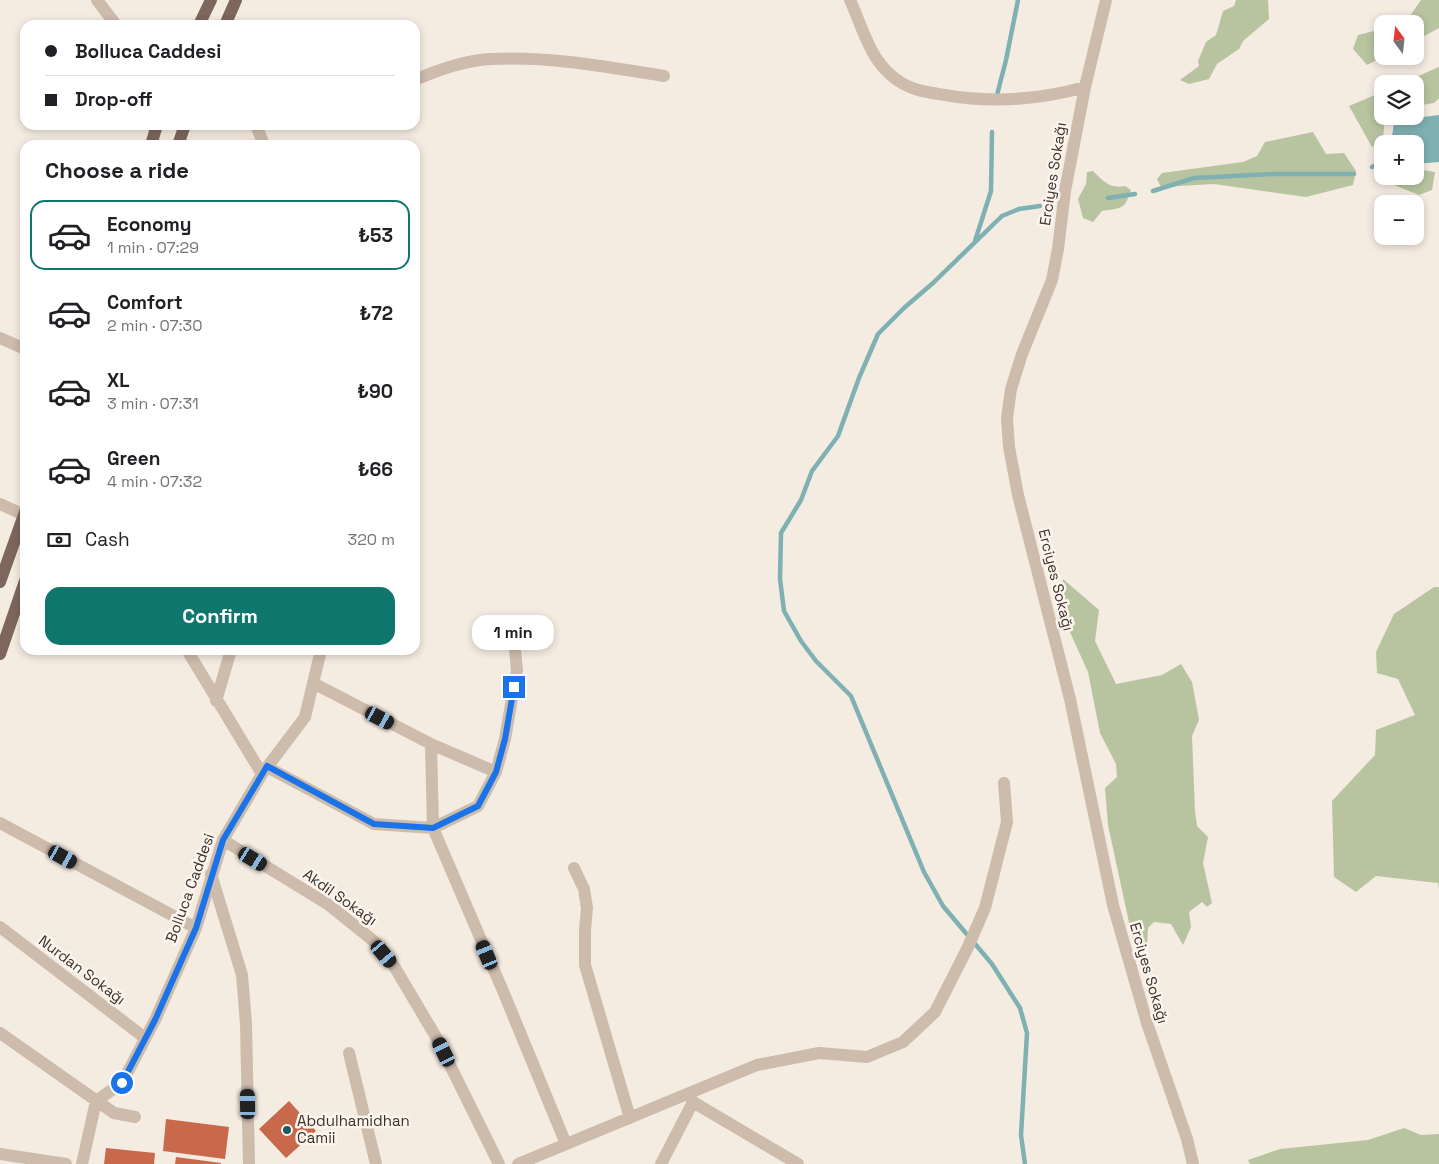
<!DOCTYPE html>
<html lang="en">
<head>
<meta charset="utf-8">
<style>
	body { margin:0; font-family:"Space Grotesk",sans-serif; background:#f2f2f2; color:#202124; height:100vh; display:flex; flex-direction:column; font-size:19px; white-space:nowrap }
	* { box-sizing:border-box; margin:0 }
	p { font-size:16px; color:#757577 }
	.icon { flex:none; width:28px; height:28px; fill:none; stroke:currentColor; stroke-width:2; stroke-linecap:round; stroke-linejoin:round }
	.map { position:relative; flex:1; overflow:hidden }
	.side { position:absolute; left:20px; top:140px; width:400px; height:515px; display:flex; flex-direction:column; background:#fff; border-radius:15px; box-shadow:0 2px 8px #0003 }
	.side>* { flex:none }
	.hud { position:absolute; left:20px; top:20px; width:400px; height:110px; border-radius:15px; box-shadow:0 2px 8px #0003; display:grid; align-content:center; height:110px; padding:0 25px; background:#fff }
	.needle { width:32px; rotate:345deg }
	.buttons { position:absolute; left:1374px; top:15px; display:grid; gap:10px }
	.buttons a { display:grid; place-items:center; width:50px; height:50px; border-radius:10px; background:#fff; box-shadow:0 2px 8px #0003; font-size:25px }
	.end { position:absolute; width:22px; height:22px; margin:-11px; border:6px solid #1a73e8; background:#fff; box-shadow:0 0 0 2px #fff }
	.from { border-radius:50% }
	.bubble { position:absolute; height:35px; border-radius:15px; background:#fff; box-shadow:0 2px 8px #0003; font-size:16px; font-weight:700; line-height:35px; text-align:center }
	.car { position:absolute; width:15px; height:30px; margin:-15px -8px; border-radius:6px; box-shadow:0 0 4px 1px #0007; background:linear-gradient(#222 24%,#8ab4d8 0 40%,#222 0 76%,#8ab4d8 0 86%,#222 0) }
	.hud b { display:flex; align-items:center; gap:18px; height:48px; font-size:19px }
	.hud b+b { border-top:1px solid #e0e0e0 }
	.hud i { width:12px; height:12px; background:#202124 }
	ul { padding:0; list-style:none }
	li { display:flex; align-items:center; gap:15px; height:70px; margin:0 10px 8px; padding:0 15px; border:2px solid transparent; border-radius:15px }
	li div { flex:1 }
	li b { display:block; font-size:19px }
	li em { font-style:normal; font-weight:700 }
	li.current { border-color:#0f766e }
	li>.icon { width:45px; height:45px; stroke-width:1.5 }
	h2 { padding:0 25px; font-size:22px; line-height:60px }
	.pay { display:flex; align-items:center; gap:12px; height:55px; padding:0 25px; font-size:19px }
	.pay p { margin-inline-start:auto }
	.primary-button { display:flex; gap:10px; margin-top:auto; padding:10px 25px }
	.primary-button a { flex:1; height:58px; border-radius:15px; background:#0f766e; color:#fff; font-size:20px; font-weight:700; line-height:58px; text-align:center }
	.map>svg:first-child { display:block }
</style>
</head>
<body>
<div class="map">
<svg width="1439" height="1164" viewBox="0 0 1439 1164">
	<rect width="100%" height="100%" fill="#f4ebe1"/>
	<path fill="#b8c4a0" d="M1236 0H1268L1269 19 1243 41 1239 49 1217 64 1209 79 1189 84 1180 80 1199 66 1198 61 1206 42 1216 35 1223 11 1234 6Z
		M1421 0H1439V28L1415 41V24H1402L1405 23Z
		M1382 29V56H1385L1367 65 1353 49 1358 35Z
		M1439 67V98L1434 103 1415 106V84H1400Z
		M1382 92V116H1385L1383 141 1372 147 1349 106Z
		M1313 132 1326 154 1344 153 1356 171 1353 185 1306 197 1214 184 1161 187 1157 179 1162 173 1243 162 1257 156 1265 142Z
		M1415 169 1435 172 1432 190 1419 195 1391 184 1387 176H1415Z
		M1093 171C1103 181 1110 189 1125 186L1131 190C1125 210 1121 208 1102 211L1093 222 1083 218 1078 199 1086 184 1087 172Z
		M1063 579 1099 610 1095 641 1116 684 1162 675 1181 664 1192 682 1199 720 1192 736 1195 811 1197 826 1208 837 1203 863 1212 903 1207 907 1202 902 1189 912 1191 927 1183 945 1171 924 1154 922 1148 928 1146 965 1133 941 1108 825 1105 788 1117 777 1116 764 1100 733 1088 672 1060 610Z
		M1434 587H1439V889L1438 883 1376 876 1356 892 1334 877 1332 801 1375 755 1376 730 1415 715 1398 679 1377 673 1376 652 1394 614Z
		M1404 1128 1421 1135 1439 1134V1164H1250L1248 1160 1280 1149 1368 1140Z"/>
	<path fill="#7fb0b2" d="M1415 112 1423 117 1439 115V162L1415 164V144H1391L1395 116H1415Z"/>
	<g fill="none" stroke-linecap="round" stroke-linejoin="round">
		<path stroke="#7fb0b2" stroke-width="4.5" d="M997 95 1006 60 1018 0
			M1372 167 1382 162
			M1153 191 1194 178 1274 174H1354
			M1108 198 1135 194
			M975 241 991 191 992 132
			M1025 1164 1021 1135 1027 1033 1020 1008 992 964 943 906 924 872 851 696 816 661 801 641 784 611 780 579 781 533 801 500 812 471 838 436 859 378 878 334 904 308 933 283 1002 216 1019 209 1040 206"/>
	</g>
	<path fill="#c8694b" d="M289 1101 316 1131 286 1158 259 1129Z
		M166 1119 229 1127 225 1159 163 1151Z
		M106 1148 155 1153 154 1164H104Z
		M176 1157 221 1163V1164H175Z"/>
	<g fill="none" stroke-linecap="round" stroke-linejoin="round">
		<path stroke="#cdbbac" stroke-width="12" d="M97 0 116 25
			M850 0C862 26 869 57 892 76 908 90 925 92 945 95 992 103 1039 100 1085 87
			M1106 0 1085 87 1065 191 1058 249 1052 280 1022 354 1011 389 1007 418 1009 447 1018 495 1070 699 1113 905 1147 1023 1187 1139 1193 1164
			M415 80C440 69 465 60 492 59 549 56 608 67 664 76
			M256 125 264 145
			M0 338 25 349
			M0 504 24 515
			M187 650 262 774
			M313 683 431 744 496 772
			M216 701 231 650
			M431 744 433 828 503 991 566 1144
			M267 767 374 824 433 828 478 806 496 772 505 739 517 670 515 650
			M0 823 196 928
			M223 840 329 905 375 942 394 966 436 1037 499 1164
			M574 868 584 889 587 908 585 930V965L630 1118
			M211 874 242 975 246 1024 249 1164
			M0 927 145 1038
			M0 1033 114 1113 135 1117
			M349 1053 376 1164
			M693 1102 798 1164
			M0 1154 66 1164
			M82 1164 96 1101 122 1083 155 1020 196 928 223 840 262 774 305 717 321 650
			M518 1164 757 1065 819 1053 867 1057 903 1042 935 1012 967 949 985 908 1007 822 1004 783
			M661 1164 693 1102 690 1096"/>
		<path stroke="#7d675c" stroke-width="12" d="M199 25 211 0
			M225 25 236 0
			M151 145 157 125
			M178 145 185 125
			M0 582 25 512
			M0 654 25 581"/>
	</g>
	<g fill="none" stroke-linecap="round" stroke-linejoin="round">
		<path stroke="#1a73e8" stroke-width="6" d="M122 1083 155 1020 196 928 223 840 267 766 374 824 433 828 478 806 496 772 505 739 514 687"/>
	</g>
	<circle fill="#1f5a5e" stroke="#fbf5ee" stroke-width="2" cx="287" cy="1130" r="5"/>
	<g text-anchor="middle" stroke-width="5" stroke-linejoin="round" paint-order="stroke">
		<g font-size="15" fill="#3b302b" stroke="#fbf5ee">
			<text transform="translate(1053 174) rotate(-81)" y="5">Erciyes Sokağı</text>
			<text transform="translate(1056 580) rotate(76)" y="5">Erciyes Sokağı</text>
			<text transform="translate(190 888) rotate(-70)" y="5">Bolluca Caddesi</text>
			<text transform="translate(340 897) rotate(35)" y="5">Akdil Sokağı</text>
			<text transform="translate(82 970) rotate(37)" y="5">Nurdan Sokağı</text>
			<text transform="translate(1149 973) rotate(74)" y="5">Erciyes Sokağı</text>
		</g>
		<g font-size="15" fill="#3b302b" stroke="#fbf5ee" text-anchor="start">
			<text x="297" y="1126">Abdulhamidhan<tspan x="297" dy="17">Camii</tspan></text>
		</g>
	</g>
</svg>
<div class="buttons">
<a><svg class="needle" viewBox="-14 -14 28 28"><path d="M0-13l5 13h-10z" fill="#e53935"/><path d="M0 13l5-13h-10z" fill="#757577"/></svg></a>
<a><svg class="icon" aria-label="layers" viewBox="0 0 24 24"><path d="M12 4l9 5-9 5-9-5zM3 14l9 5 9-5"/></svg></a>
<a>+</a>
<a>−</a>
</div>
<i class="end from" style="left:122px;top:1083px"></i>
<i class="end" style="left:514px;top:687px"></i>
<div class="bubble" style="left:472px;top:615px;width:82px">1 min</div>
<i class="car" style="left:380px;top:718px;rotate:118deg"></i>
<i class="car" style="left:63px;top:857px;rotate:119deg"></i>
<i class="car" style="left:253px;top:859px;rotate:121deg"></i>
<i class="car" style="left:384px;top:954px;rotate:140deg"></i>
<i class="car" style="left:487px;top:955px;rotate:337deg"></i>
<i class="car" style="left:444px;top:1052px;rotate:334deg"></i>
<i class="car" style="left:248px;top:1104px;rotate:359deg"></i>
<div class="hud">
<b><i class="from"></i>Bolluca Caddesi</b>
<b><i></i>Drop-off</b>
</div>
<section class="side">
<h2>Choose a ride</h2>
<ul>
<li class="current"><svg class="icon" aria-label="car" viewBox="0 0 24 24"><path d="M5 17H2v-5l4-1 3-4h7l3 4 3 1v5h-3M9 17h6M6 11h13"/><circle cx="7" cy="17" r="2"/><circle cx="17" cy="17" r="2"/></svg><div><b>Economy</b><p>1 min · 07:29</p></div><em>₺53</em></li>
<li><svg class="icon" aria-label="car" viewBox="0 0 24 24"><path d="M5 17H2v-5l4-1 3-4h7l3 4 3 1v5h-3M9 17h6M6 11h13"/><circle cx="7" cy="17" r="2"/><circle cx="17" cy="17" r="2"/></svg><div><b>Comfort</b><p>2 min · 07:30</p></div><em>₺72</em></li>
<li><svg class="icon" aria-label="car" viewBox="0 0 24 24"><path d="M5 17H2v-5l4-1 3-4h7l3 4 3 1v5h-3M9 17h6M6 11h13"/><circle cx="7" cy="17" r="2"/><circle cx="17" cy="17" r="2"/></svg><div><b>XL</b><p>3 min · 07:31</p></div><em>₺90</em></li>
<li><svg class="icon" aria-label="car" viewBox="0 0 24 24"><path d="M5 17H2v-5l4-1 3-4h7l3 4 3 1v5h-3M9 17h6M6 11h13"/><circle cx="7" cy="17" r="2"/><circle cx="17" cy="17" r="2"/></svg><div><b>Green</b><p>4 min · 07:32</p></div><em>₺66</em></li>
</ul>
<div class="pay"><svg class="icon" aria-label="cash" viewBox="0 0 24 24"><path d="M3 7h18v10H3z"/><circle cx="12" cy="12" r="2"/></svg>Cash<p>320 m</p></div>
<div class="primary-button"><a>Confirm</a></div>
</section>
</div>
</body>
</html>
